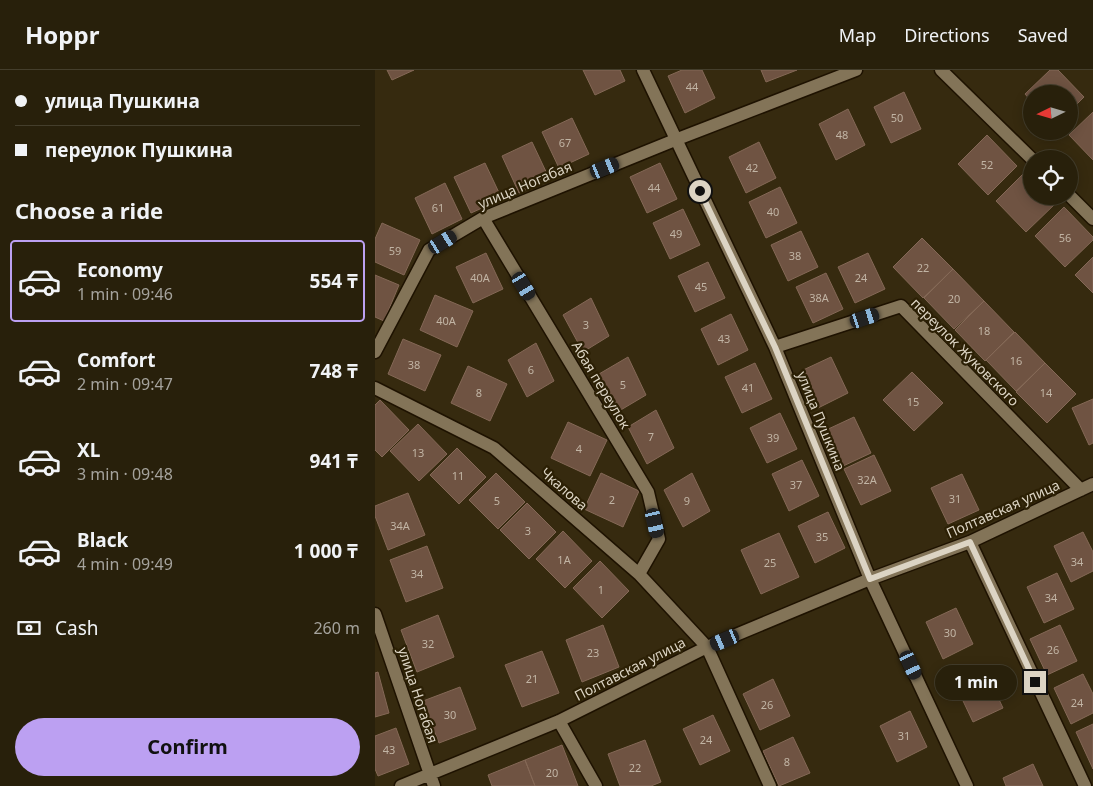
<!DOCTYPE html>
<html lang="en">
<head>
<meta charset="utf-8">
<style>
	body { margin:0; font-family:"Noto Sans",sans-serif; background:#342d19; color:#f1f3f6; height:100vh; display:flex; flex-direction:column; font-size:19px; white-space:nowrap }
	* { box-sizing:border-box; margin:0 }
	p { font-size:16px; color:#a5a39d }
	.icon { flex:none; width:28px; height:28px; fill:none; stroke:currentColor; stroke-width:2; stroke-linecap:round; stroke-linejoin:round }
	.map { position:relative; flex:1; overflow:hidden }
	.side { display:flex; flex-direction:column; background:#28200b; width:375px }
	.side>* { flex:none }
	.hud { display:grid; align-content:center; height:110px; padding:0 15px; background:#28200b }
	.needle { width:32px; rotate:265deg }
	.tools { position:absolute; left:648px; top:15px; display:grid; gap:10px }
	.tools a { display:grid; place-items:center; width:55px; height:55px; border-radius:50%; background:#28200b; box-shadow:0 2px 12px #0003,0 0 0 1px #443e2c; font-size:25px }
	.end { position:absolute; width:22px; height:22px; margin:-11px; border:6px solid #dcd4c4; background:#111; box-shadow:0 0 0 2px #111 }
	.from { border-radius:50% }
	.bubble { position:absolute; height:35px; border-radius:18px; background:#28200b; box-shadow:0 2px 12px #0003,0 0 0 1px #443e2c; font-size:16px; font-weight:700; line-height:35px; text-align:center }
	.car { position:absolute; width:15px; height:30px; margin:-15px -8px; border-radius:6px; box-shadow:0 0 4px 1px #0007; background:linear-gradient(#222 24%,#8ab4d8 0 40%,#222 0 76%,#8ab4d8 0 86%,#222 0) }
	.hud b { display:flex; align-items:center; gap:18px; height:48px; font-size:19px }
	.hud b+b { border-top:1px solid #443e2c }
	.hud i { width:12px; height:12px; background:#f1f3f6 }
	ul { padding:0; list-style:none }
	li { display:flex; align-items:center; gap:15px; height:82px; margin:0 10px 8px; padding:0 5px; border:2px solid transparent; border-radius:5px }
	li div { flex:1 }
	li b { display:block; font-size:19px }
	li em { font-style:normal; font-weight:700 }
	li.current { border-color:#bca0f2 }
	li>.icon { width:45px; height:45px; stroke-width:1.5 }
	h2 { padding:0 15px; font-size:22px; line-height:60px }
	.pay { display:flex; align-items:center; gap:12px; height:55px; padding:0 15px; font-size:19px }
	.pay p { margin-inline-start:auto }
	.primary-button { display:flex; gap:10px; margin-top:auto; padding:10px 15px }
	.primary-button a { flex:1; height:58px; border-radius:30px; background:#bca0f2; color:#111; font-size:20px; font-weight:700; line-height:58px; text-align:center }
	header { display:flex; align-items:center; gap:30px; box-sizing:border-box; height:70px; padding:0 25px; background:#28200b; border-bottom:1px solid #443e2c }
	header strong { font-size:24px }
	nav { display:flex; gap:28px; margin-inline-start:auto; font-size:18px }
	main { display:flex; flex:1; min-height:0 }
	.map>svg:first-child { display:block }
</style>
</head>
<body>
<header>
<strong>Hoppr</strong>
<nav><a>Map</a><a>Directions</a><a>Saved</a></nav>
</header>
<main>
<section class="side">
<div class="hud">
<b><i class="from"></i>улица Пушкина</b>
<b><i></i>переулок Пушкина</b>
</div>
<h2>Choose a ride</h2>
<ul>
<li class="current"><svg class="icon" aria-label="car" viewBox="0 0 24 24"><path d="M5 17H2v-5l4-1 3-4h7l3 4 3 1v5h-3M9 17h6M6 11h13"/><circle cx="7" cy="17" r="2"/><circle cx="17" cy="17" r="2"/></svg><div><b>Economy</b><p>1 min · 09:46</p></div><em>554 ₸</em></li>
<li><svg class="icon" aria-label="car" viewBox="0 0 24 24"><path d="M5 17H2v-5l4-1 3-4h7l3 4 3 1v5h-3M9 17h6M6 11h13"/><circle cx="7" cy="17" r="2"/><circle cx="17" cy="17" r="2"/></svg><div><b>Comfort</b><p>2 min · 09:47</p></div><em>748 ₸</em></li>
<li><svg class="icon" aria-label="car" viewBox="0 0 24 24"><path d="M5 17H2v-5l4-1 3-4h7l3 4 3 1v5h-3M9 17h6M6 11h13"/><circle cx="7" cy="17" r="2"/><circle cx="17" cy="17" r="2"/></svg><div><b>XL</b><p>3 min · 09:48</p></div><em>941 ₸</em></li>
<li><svg class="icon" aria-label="car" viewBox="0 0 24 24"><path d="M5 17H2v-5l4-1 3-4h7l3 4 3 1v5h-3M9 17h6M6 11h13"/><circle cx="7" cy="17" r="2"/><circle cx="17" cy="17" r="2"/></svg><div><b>Black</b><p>4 min · 09:49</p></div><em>1 000 ₸</em></li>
</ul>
<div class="pay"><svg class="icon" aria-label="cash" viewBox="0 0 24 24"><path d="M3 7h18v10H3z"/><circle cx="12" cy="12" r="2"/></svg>Cash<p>260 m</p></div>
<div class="primary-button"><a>Confirm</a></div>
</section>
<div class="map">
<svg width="718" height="716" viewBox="0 0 718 716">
	<rect width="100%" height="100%" fill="#362a0f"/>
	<path fill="#6f5342" stroke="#846856" d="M12 0H39L17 10Z
		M208 0H245L250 11 220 25Z
		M307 0H327L340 28 310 43 293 6Z
		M386 0H422L391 12Z
		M675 0H683L709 27 694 42V24H656V31L650 24Z
		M529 22 546 59 516 73 499 37Z
		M473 39 490 75 461 90 444 54Z
		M718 42V90L694 65Z
		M197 48 214 84 184 98 167 62Z
		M612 65 642 96 613 125 583 94Z
		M157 72 174 108 144 123 127 86Z
		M384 72 401 108 371 123 354 87Z
		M110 93 127 129 96 143 79 107Z
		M285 93 302 129 272 143 255 107Z
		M650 102 656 108V126H674L681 133 651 162 621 131Z
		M70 113 87 149 57 164 40 128Z
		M405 117 422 153 391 168 374 132Z
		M689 137 718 167V170L690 197 660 166Z
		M308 139 325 175 295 189 278 153Z
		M7 153 45 170 29 205 0 192V169Z
		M426 161 443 197 413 211 396 175Z
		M547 168 578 199 548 228 518 197Z
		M111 183 128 219 98 233 81 197Z
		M493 183 510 219 480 233 463 197Z
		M718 187V223L700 205Z
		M333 192 350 228 320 242 303 206Z
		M578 199 609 231 579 259 549 228Z
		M451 203 468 239 438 253 421 217Z
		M0 205 24 215 9 251 0 247Z
		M60 225 98 241 82 277 45 260Z
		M216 228 234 266 208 282 188 245Z
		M609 231 639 262 610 291 580 260Z
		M356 244 373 280 343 295 326 259Z
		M640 262 670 293 641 321 611 290Z
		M28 269 66 285 50 321 13 304Z
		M161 273 179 311 152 327 133 290Z
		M253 287 271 325 244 341 224 304Z
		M456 287 473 323 443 338 426 301Z
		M380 293 397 329 367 343 350 307Z
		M670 293 701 324 672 353 641 322Z
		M93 296 132 314 115 351 76 333Z
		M537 302 568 333 539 361 508 330Z
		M718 329V373L714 375 697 338Z
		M5 330 34 360 7 387 0 380V335Z
		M281 340 299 378 272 394 253 357Z
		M405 343 422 379 392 393 375 358Z
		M479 347 496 383 466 397 449 361Z
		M193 352 232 370 215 406 176 388Z
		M43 354 72 384 44 411 15 381Z
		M82 378 111 407 84 434 55 405Z
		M499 385 516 421 486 435 469 399Z
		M427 390 444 426 414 441 397 404Z
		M121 403 150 432 123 459 94 430Z
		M226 403 264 421 248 457 209 439Z
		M317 403 335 441 308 457 289 420Z
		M587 404 604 440 573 454 556 418Z
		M33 423 50 465 13 480 0 446V436Z
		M152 433 181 462 154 489 125 460Z
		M453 442 470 478 440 493 423 456Z
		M188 461 217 491 190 518 161 489Z
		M708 462 718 482V501L696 512 679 476Z
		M404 463 424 507 386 524 366 480Z
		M52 476 68 518 31 532 15 490Z
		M225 491 254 521 227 548 198 518Z
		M682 503 699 539 669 553 652 517Z
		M581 538 598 574 568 589 551 552Z
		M63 545 79 587 42 602 26 560Z
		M228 555 244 597 207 612 191 570Z
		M685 555 702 591 672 605 655 569Z
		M167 581 184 623 147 637 130 595Z
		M3 602 14 643 0 647V603Z
		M611 602 628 638 598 652 581 616Z
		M708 604 718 624V643L696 654 679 618Z
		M398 609 415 646 385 660 368 624Z
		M85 617 101 659 64 673 48 631Z
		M535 641 552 677 522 692 505 656Z
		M338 645 355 681 325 695 308 659Z
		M718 654V699L701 662Z
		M21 658 34 694 3 706 0 699V666Z
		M418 667 435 703 404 716 388 681Z
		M270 670 286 712 276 716H245L233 684Z
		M187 675 203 716H160L150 690Z
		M150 690 160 716H117L113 705Z
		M658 694 668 716H631L628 708Z"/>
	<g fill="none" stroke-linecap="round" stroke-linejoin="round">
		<g stroke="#1e1200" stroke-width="15">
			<path id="minor" d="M268 0 400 277 495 509 592 716
				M566 0 657 89
				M694 125 718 149
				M108 148 273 422 284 469 264 504
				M400 277 526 236 706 420
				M0 282 54 180 108 148 300 70 481 0
				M0 318 119 378 264 504 332 577 395 716
				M595 472 710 716
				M0 544 59 716
				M184 651 221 716
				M26 716 184 651 332 577 495 509 595 472 718 414"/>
		</g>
		<use href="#minor" stroke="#837458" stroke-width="12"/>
	</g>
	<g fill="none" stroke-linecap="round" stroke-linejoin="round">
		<path stroke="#dcd4c4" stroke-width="6" d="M325 121 400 277 495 509 595 472 660 612"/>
	</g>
	<g text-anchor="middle" stroke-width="4.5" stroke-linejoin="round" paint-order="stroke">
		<g font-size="11" fill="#c1b4a4">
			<text x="317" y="21">44</text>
			<text x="522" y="52">50</text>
			<text x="467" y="69">48</text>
			<text x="190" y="77">67</text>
			<text x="612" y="99">52</text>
			<text x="377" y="102">42</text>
			<text x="279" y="122">44</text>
			<text x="63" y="142">61</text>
			<text x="398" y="146">40</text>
			<text x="301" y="168">49</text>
			<text x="690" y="172">56</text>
			<text x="20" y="185">59</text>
			<text x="420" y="190">38</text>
			<text x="548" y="202">22</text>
			<text x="105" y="212">40А</text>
			<text x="486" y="212">24</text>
			<text x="326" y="221">45</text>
			<text x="444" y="232">38А</text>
			<text x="579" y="233">20</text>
			<text x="71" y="255">40А</text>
			<text x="211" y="259">3</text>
			<text x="609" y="265">18</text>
			<text x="349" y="273">43</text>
			<text x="641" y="295">16</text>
			<text x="39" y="299">38</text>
			<text x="156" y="304">6</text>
			<text x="248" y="319">5</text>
			<text x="373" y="322">41</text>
			<text x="104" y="327">8</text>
			<text x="671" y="327">14</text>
			<text x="538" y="336">15</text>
			<text x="276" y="371">7</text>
			<text x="398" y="372">39</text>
			<text x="204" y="383">4</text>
			<text x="43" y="387">13</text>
			<text x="83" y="410">11</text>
			<text x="492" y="414">32А</text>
			<text x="421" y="419">37</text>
			<text x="580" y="433">31</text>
			<text x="237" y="434">2</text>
			<text x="122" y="435">5</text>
			<text x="312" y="435">9</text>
			<text x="25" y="460">34А</text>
			<text x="153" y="465">3</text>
			<text x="447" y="471">35</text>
			<text x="189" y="494">1А</text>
			<text x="702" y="496">34</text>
			<text x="395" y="497">25</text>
			<text x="42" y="508">34</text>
			<text x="226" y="524">1</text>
			<text x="676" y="532">34</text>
			<text x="575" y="567">30</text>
			<text x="53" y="578">32</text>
			<text x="678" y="584">26</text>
			<text x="218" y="587">23</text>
			<text x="157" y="613">21</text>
			<text x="702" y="637">24</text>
			<text x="392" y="639">26</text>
			<text x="75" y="649">30</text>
			<text x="529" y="670">31</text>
			<text x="331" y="674">24</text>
			<text x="14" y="684">43</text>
			<text x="412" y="696">8</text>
			<text x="260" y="702">22</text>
			<text x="177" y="707">20</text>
		</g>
		<g font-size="14" fill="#dcd4c4" stroke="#2c2005">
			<text transform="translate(150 115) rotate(-23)" y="5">улица Ногабая</text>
			<text transform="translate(590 282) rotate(45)" y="5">переулок Жуковского</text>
			<text transform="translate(226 315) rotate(59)" y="5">Абая переулок</text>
			<text transform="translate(446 351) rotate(68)" y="5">улица Пушкина</text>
			<text transform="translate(189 419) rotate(41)" y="5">Чкалова</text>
			<text transform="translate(628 439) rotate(-24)" y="5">Полтавская улица</text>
			<text transform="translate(255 599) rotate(-27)" y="5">Полтавская улица</text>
			<text transform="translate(43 625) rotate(72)" y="5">улица Ногабая</text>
		</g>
	</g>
</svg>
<div class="tools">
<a><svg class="needle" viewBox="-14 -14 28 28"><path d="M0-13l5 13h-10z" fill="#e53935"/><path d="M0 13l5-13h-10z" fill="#a5a39d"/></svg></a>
<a><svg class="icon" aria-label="locate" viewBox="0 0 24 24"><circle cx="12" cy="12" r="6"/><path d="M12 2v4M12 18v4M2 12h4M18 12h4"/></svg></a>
</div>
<i class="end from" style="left:325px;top:121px"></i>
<i class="end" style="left:660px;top:612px"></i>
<div class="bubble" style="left:560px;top:595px;width:82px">1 min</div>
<i class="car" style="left:230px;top:98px;rotate:68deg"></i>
<i class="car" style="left:68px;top:172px;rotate:59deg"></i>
<i class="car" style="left:149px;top:216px;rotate:149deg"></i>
<i class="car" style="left:490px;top:248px;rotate:72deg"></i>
<i class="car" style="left:280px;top:453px;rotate:167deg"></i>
<i class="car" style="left:350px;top:570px;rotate:247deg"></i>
<i class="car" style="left:536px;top:595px;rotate:155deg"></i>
</div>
</main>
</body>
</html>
